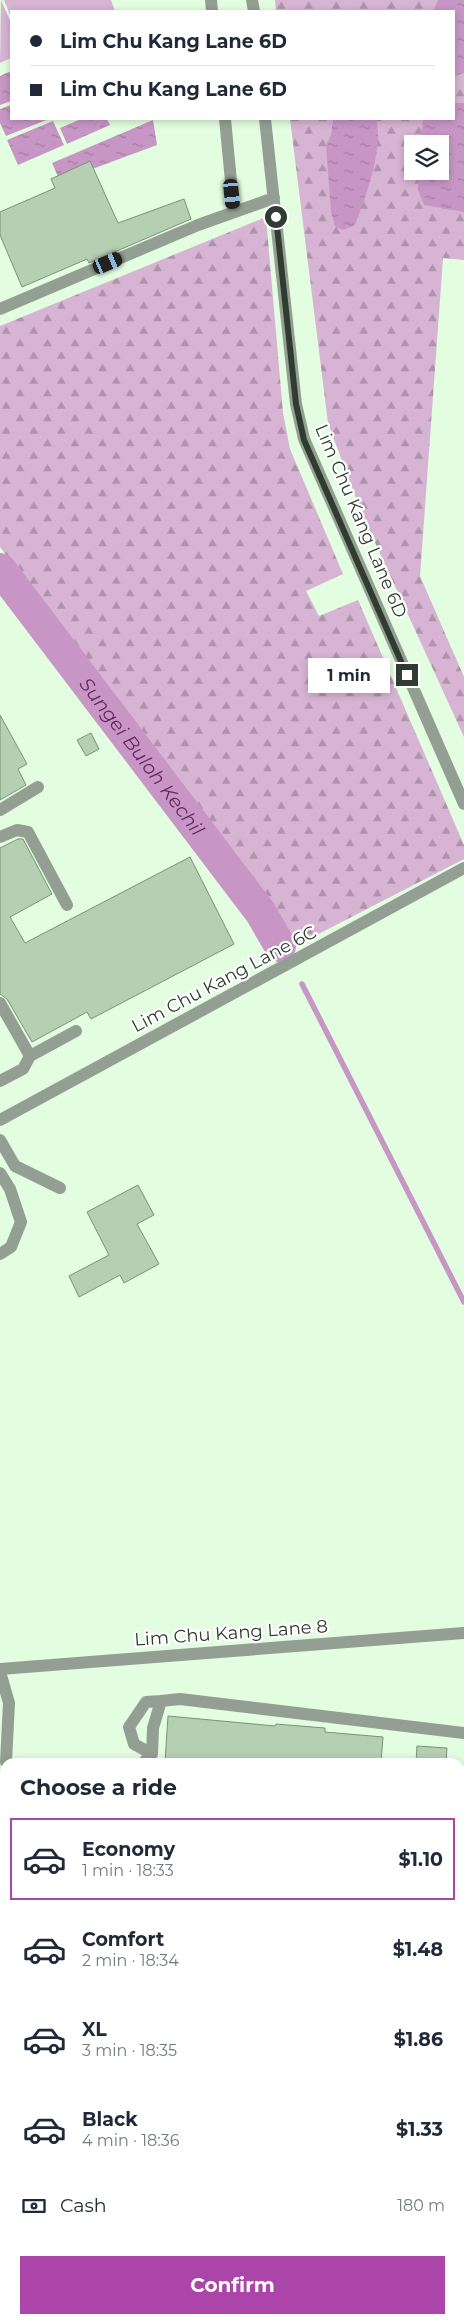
<!DOCTYPE html>
<html lang="en">
<head>
<meta charset="utf-8">
<style>
	body { margin:0; font-family:Montserrat,sans-serif; background:#f6f6f7; color:#1f2937; height:100vh; display:flex; flex-direction:column; font-size:19px; white-space:nowrap }
	* { box-sizing:border-box; margin:0 }
	p { font-size:16px; color:#747a83 }
	.icon { flex:none; width:28px; height:28px; fill:none; stroke:currentColor; stroke-width:2; stroke-linecap:round; stroke-linejoin:round }
	.map { position:relative; flex:1; overflow:hidden }
	.sheet { position:absolute; left:0px; top:1758px; width:465px; height:566px; display:flex; flex-direction:column; background:#fff; border-radius:15px 15px 0 0; box-shadow:0 2px 8px #0003 }
	.sheet>* { flex:none }
	.guide { position:absolute; left:10px; top:10px; width:445px; height:110px; border-radius:0px; box-shadow:0 2px 8px #0003; display:grid; align-content:center; height:110px; padding:0 20px; background:#fff }
	.fabs { position:absolute; left:404px; top:135px; display:grid; gap:10px }
	.fabs a { display:grid; place-items:center; width:45px; height:45px; border-radius:0px; background:#fff; box-shadow:0 2px 8px #0003; font-size:25px }
	.end { position:absolute; width:22px; height:22px; margin:-11px; border:6px solid #313c30; background:#fff; box-shadow:0 0 0 2px #fff }
	.from { border-radius:50% }
	.bubble { position:absolute; height:35px; border-radius:0px; background:#fff; box-shadow:0 2px 8px #0003; font-size:16px; font-weight:700; line-height:35px; text-align:center }
	.car { position:absolute; width:15px; height:30px; margin:-15px -8px; border-radius:6px; box-shadow:0 0 4px 1px #0007; background:linear-gradient(#222 24%,#8ab4d8 0 40%,#222 0 76%,#8ab4d8 0 86%,#222 0) }
	.guide b { display:flex; align-items:center; gap:18px; height:48px; font-size:19px }
	.guide b+b { border-top:1px solid #e0e1e3 }
	.guide i { width:12px; height:12px; background:#1f2937 }
	ul { padding:0; list-style:none }
	li { display:flex; align-items:center; gap:15px; height:82px; margin:0 10px 8px; padding:0 10px; border:2px solid transparent; border-radius:0px }
	li div { flex:1 }
	li b { display:block; font-size:19px }
	li em { font-style:normal; font-weight:700 }
	li.selected { border-color:#ab45a9 }
	li>.icon { width:45px; height:45px; stroke-width:1.5 }
	h2 { padding:0 20px; font-size:22px; line-height:60px }
	.pay { display:flex; align-items:center; gap:12px; height:55px; padding:0 20px; font-size:19px }
	.pay p { margin-inline-start:auto }
	.action { display:flex; gap:10px; margin-top:auto; padding:10px 20px }
	.action a { flex:1; height:58px; border-radius:0px; background:#ab45a9; color:#fff; font-size:20px; font-weight:700; line-height:58px; text-align:center }
	.map>svg:first-child { display:block }
</style>
</head>
<body>
<div class="map">
<svg width="464" height="2323" viewBox="0 0 464 2323">
	<defs>
		<pattern id="forest-firs" width="22" height="20" patternUnits="userSpaceOnUse" patternTransform="scale(1.25)"><rect width="22" height="20" fill="#d7b3d4"/><path d="M5 1l3.5 6h-7zM16 11l3.5 6h-7z" fill="#af93ac"/></pattern>
		<pattern id="water-ripples" width="26" height="14" patternUnits="userSpaceOnUse" patternTransform="scale(1.25)"><rect width="26" height="14" fill="#c896c5"/><path d="M2 4q2-2 4 0t4 0M15 11q2-2 4 0t4 0" fill="none" stroke="#a37ca0"/></pattern>
	</defs>
	<rect width="100%" height="100%" fill="#e2fddf"/>
	<path fill="#d7b3d4" d="M1 0 11 23V58L0 63Z
		M4 0H111L115 11H11V17Z"/>
	<path fill="url(#forest-firs)" fill-rule="evenodd" d="M275 0H464V260L443 258 420 576 464 677V737L362 514 328 423 290 119H454V11H276ZM412 144H440V171H412Z
		M266 217 283 413 290 449 343 574 306 591 319 616 358 600 464 845V859L299 944 0 547V326Z"/>
	<path fill="url(#water-ripples)" d="M438 0H464V73L455 76 454 11H433Z
		M11 71V101L0 105V76Z
		M454 103H464V212L424 205 418 190V171H440V144H420L423 119H454Z
		M11 105V119H49L6 136 0 123V109Z
		M81 119H107L110 125 67 144 60 128Z
		M333 119H377C377 125 378 132 378 138 377 165 365 200 355 225L343 230 335 226 331 212 326 146 331 135Z
		M153 120 157 145 60 181 52 163Z
		M53 121 64 145 18 165 7 140Z"/>
	<g fill="none" stroke-linecap="round" stroke-linejoin="round">
		<path stroke="#c896c5" stroke-width="5.5" d="M302 984 464 1302"/>
		<path stroke="#c896c5" stroke-width="32" id="s1" d="M0 569 261 913 280 946"/>
	</g>
	<path fill="#b5cfb3" stroke="#7a9277" d="M90 161 118 223 184 199 191 219 89 263 87 259 22 287 0 235V212L55 188 51 179Z
		M0 715 27 764 18 769 26 785 0 800Z
		M91 733 99 749 86 756 77 740Z
		M18 839H23L52 894 10 917 25 943 190 857 234 944 91 1019 87 1012 32 1042 7 999 0 994V848Z
		M138 1185 154 1215 137 1224 159 1264 124 1283 120 1275 79 1297 69 1276 109 1255 87 1212Z
		M168 1716 275 1726 276 1724 325 1728V1732L383 1737 381 1762H165Z
		M417 1746 447 1748 446 1762H416Z"/>
	<g fill="none" stroke-linecap="round" stroke-linejoin="round">
		<path stroke="#949f93" stroke-width="12" d="M211 0 212 11
			M252 0 254 11
			M225 119 234 212
			M265 119 296 404 304 439 464 804
			M0 309 198 225 274 198
			M0 810 38 787
			M0 837 17 830 28 832 67 905
			M0 1003 30 1056
			M0 1081 23 1069 30 1056 76 1031
			M0 1120 464 868
			M0 1140 15 1166 60 1188
			M0 1173 10 1189 21 1222 11 1247 0 1254
			M0 1669 464 1633
			M0 1672 9 1703 6 1762
			M152 1754 134 1744 129 1727 146 1702 161 1701
			M144 1762 152 1754 153 1728 161 1701 180 1699 464 1733
			M0 1828 5 1775
			M0 2117H5
			M460 2131H464
			M460 2161 464 2162
			M460 2206 464 2207
			M381 2323V2319"/>
	</g>
	<g fill="none" stroke-linecap="round" stroke-linejoin="round">
		<path stroke="#313c30" stroke-width="6" d="M276 217 296 404 304 440 407 675"/>
	</g>
	<g text-anchor="middle" stroke-width="4.5" stroke-linejoin="round" paint-order="stroke">
		<g font-size="18" fill="#313c30" stroke="#fff">
			<text transform="translate(361 521) rotate(67)" y="6">Lim Chu Kang Lane 6D</text>
			<text transform="translate(224 979) rotate(-28)" y="6">Lim Chu Kang Lane 6C</text>
			<text transform="translate(231 1633) rotate(-4)" y="6">Lim Chu Kang Lane 8</text>
		</g>
		<g font-size="19" font-style="italic" fill="#632762" stroke="#fff">
			<text dy="7" stroke="none"><textPath href="#s1" startOffset="235">Sungei Buloh Kechil</textPath></text>
		</g>
	</g>
</svg>
<div class="fabs">
<a><svg class="icon" aria-label="layers" viewBox="0 0 24 24"><path d="M12 4l9 5-9 5-9-5zM3 14l9 5 9-5"/></svg></a>
</div>
<i class="end from" style="left:276px;top:217px"></i>
<i class="end" style="left:407px;top:675px"></i>
<div class="bubble" style="left:308px;top:658px;width:82px">1 min</div>
<i class="car" style="left:232px;top:194px;rotate:174deg"></i>
<i class="car" style="left:108px;top:263px;rotate:67deg"></i>
<div class="guide">
<b><i class="from"></i>Lim Chu Kang Lane 6D</b>
<b><i></i>Lim Chu Kang Lane 6D</b>
</div>
<section class="sheet">
<h2>Choose a ride</h2>
<ul>
<li class="selected"><svg class="icon" aria-label="car" viewBox="0 0 24 24"><path d="M5 17H2v-5l4-1 3-4h7l3 4 3 1v5h-3M9 17h6M6 11h13"/><circle cx="7" cy="17" r="2"/><circle cx="17" cy="17" r="2"/></svg><div><b>Economy</b><p>1 min · 18:33</p></div><em>$1.10</em></li>
<li><svg class="icon" aria-label="car" viewBox="0 0 24 24"><path d="M5 17H2v-5l4-1 3-4h7l3 4 3 1v5h-3M9 17h6M6 11h13"/><circle cx="7" cy="17" r="2"/><circle cx="17" cy="17" r="2"/></svg><div><b>Comfort</b><p>2 min · 18:34</p></div><em>$1.48</em></li>
<li><svg class="icon" aria-label="car" viewBox="0 0 24 24"><path d="M5 17H2v-5l4-1 3-4h7l3 4 3 1v5h-3M9 17h6M6 11h13"/><circle cx="7" cy="17" r="2"/><circle cx="17" cy="17" r="2"/></svg><div><b>XL</b><p>3 min · 18:35</p></div><em>$1.86</em></li>
<li><svg class="icon" aria-label="car" viewBox="0 0 24 24"><path d="M5 17H2v-5l4-1 3-4h7l3 4 3 1v5h-3M9 17h6M6 11h13"/><circle cx="7" cy="17" r="2"/><circle cx="17" cy="17" r="2"/></svg><div><b>Black</b><p>4 min · 18:36</p></div><em>$1.33</em></li>
</ul>
<div class="pay"><svg class="icon" aria-label="cash" viewBox="0 0 24 24"><path d="M3 7h18v10H3z"/><circle cx="12" cy="12" r="2"/></svg>Cash<p>180 m</p></div>
<div class="action"><a>Confirm</a></div>
</section>
</div>
</body>
</html>
